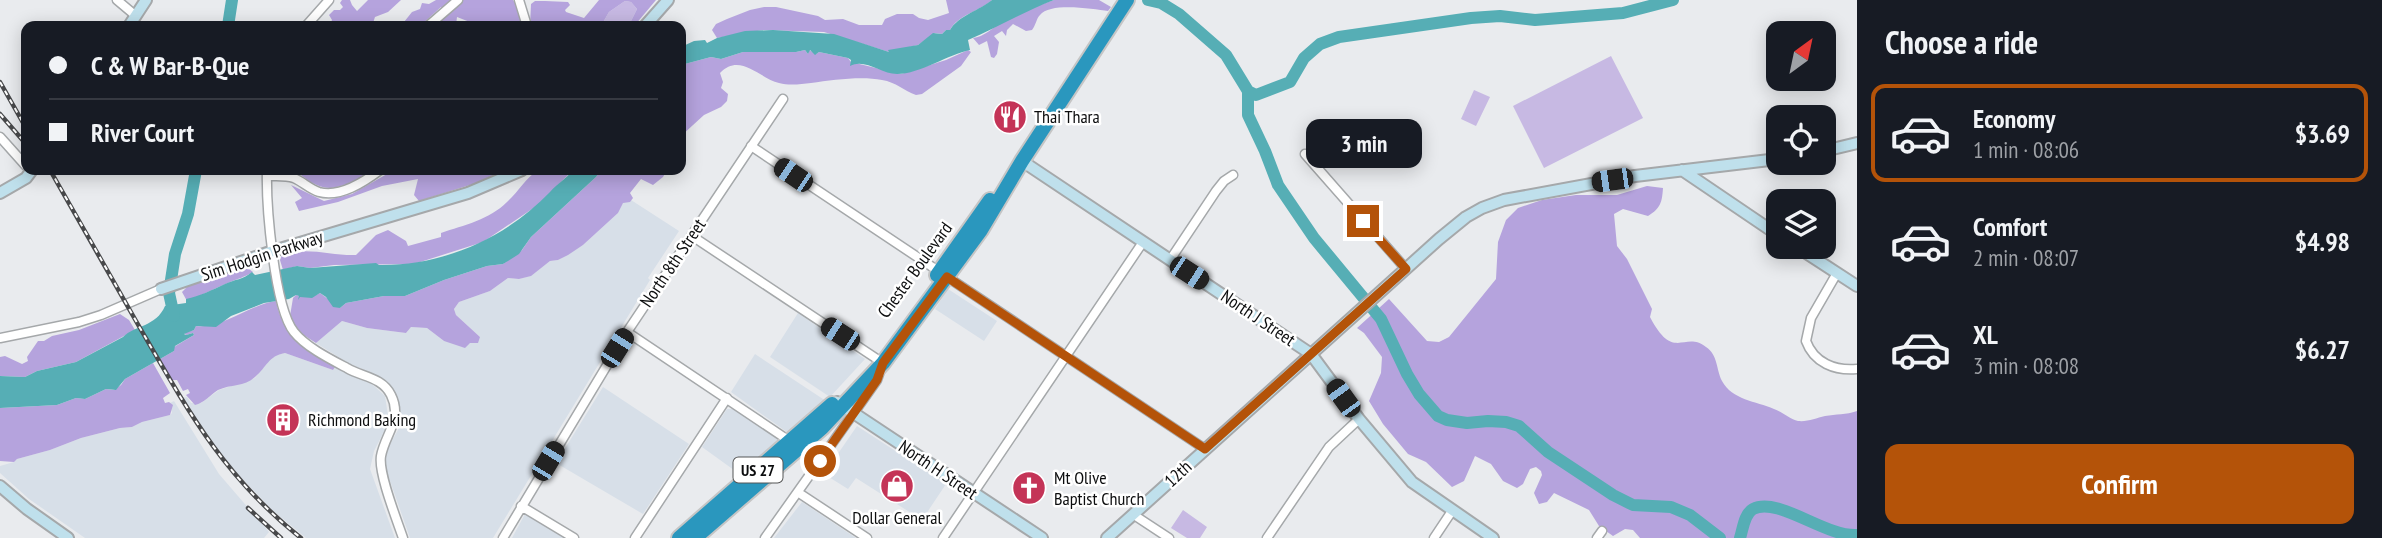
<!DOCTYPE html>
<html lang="en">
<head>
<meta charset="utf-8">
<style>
	body { margin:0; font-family:"PT Sans Narrow",sans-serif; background:#20242c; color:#f1f3f6; height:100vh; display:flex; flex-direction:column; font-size:26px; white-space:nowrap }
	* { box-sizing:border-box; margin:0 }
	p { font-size:23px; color:#9ea1a6 }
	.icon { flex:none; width:38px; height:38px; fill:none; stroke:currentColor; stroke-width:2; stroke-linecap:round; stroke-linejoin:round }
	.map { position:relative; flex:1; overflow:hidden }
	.panel { display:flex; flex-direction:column; background:#171b24; width:525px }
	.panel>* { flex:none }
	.guide { position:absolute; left:21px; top:21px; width:665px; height:154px; border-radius:14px; box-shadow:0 4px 18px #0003; display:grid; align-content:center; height:154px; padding:0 28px; background:#171b24 }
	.needle { width:46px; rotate:33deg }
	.fabs { position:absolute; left:1766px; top:21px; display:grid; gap:14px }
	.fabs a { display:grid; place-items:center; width:70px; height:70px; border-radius:14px; background:#171b24; box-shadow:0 4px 18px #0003; font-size:35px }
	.end { position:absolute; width:32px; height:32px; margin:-16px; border:9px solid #b45309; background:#fff; box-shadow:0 0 0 4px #fff }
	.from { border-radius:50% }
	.bubble { position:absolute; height:49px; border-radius:14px; background:#171b24; box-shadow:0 4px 18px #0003; font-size:23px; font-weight:700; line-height:49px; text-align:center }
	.car { position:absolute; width:21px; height:42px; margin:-21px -10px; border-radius:9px; box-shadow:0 0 5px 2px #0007; background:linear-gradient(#222 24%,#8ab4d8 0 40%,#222 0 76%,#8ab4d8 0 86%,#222 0) }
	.guide b { display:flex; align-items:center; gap:24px; height:66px; font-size:26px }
	.guide b+b { border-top:2px solid #363941 }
	.guide i { width:18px; height:18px; background:#f1f3f6 }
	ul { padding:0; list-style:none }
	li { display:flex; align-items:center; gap:21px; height:98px; margin:0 14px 10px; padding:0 14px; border:4px solid transparent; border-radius:14px }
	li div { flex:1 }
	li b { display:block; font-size:26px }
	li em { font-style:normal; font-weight:700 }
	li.current { border-color:#b45309 }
	li>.icon { width:63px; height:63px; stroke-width:1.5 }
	h2 { padding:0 28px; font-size:32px; line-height:84px }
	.action { display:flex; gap:14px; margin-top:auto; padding:14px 28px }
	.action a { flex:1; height:80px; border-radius:14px; background:#b45309; color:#fff; font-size:28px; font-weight:700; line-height:80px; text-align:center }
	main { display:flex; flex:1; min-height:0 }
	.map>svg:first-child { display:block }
</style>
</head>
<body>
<main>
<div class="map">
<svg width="1857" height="538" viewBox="0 0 1857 538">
	<rect width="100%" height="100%" fill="#e9ebee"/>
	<path fill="#d7dfe8" d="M631 200 679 231 648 278 650 280 493 538H410L382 458 402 423 397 397 389 384 378 376 348 363 316 343 342 321 367 328 406 333 411 327 427 328 444 341 470 343 480 337 456 315 454 309 459 302 490 291 508 278 519 279 530 276 550 261 558 260 583 245 618 213 623 202Z
		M948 289 997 321 984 341 935 309Z
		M798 313 865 359 830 397 770 357Z
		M285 353 333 370 335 367 373 385 385 396 389 422 374 451 370 469 395 538H306L272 510 232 468 199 424 183 398 187 397 191 403H201L219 390 255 378 272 356Z
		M755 354 826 401 791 435 731 392Z
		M603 387 689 444 643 514 556 463Z
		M174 401 219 474 269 532 264 538H85L29 499 0 473V466L14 462 17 459 50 450 81 438 120 428 132 427 142 422 170 415 172 413 170 403Z
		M727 409H733L780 440 745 478 702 447Z
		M857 426 946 484 922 520 856 478 848 489 824 474Z
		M802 502 856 538H774Z
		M525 514 565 538H512Z"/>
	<path fill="#c7b9e3" d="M625 1 631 2 637 9 631 21 635 26H601L609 12Z
		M1611 56 1643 118 1544 168 1513 106Z
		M1474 90 1490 97 1476 126 1461 119Z
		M1183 510 1207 527 1200 538H1187L1171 528Z"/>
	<path fill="#b5a3dd" d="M342 0H350L352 5 357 11 368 0H401L388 12 375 17 372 26H329L332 20 329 15 334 10H340L343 7 340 3Z
		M436 0H513L519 9 521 24 525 26H480L457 17 456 25 445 21 439 26 436 24 446 14 441 7 421 25 396 26 404 22 412 12 420 9 422 3 429 4Z
		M599 0H656L635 25 631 21 637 9 631 2 625 1 609 12 601 26H530L531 4 535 1H545L568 2 570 5 565 10 566 12 584 18Z
		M946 0H992C980 11 958 15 950 30H946L942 34 935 33 918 45 889 52 824 32 763 30 717 38 712 30 716 24 727 19 750 10 764 7H776L818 16 825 20 843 19 859 25H882L885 19 897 14H913L919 18 928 20 949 13Z
		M1054 0H1099L1111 7 1108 11C1093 9 1050 2 1040 15 1036 19 1036 25 1032 30L1026 31 1013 24 1007 30 1006 36 1002 31 994 36 999 42 997 54 994 58 991 57 987 41 979 45 973 38C984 37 992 28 1002 22 1018 13 1037 6 1054 0Z
		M805 50 808 54 809 50 816 54 819 52 848 58 851 62 901 74 946 60 968 50 971 52 961 66 922 94 916 95C904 91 896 82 882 80 861 76 833 80 811 83 801 84 790 86 779 83 759 78 740 52 720 73L723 82 721 88 728 94 727 101 721 107 704 115 681 136V65L711 57 721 59 743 52H796Z
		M279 170H373C365 176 341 188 331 188 318 189 304 178 295 170L288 173Z
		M394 170H505L473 184 419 201 414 195 418 179 382 186 338 202 299 211 295 202 302 198 291 185 324 201 352 194Z
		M538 170H573L538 205 483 242 414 264 334 265 310 268 297 266 283 270 280 260 282 255C306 246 332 256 356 255L376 235 388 230 406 241 408 246 441 237V233C464 225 489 220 507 202 519 191 525 179 538 170Z
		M601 170H667L663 177 653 185 641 179 630 193 633 198 630 202 623 203 618 213 583 245 568 255 558 260 550 261 531 276 519 279 508 278 490 291 459 302 454 309 456 315 480 337 478 343H470L465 348 444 341 427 328 411 327 406 333 367 328 342 321 316 343 299 332 290 316 293 298 296 295C304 298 312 298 320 293L340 308 346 303 384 296H405L444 280 487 266 503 264 522 250 531 237 596 177Z
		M1647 186 1663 188C1662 202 1661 208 1648 216L1623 209 1614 214 1617 246 1627 259 1652 309 1650 317C1674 363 1684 330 1706 347 1718 355 1716 369 1722 381 1732 400 1756 401 1774 409 1782 412 1790 419 1798 421 1808 422 1816 418 1825 416 1836 414 1846 415 1857 411V538H1640L1633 530 1625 529 1613 536 1599 526 1589 510 1554 493 1547 502 1539 504 1534 493 1542 475 1541 471 1536 467 1530 469 1523 484 1517 488 1503 481 1491 464 1475 456 1464 481 1452 487 1426 462 1408 454 1383 424 1369 401 1381 373 1382 357 1364 333 1357 328 1389 299 1427 341 1439 342 1449 337 1496 279 1498 242 1506 220 1518 208 1542 200 1576 195H1617Z
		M245 266 253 272C245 277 237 279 228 283 215 288 201 296 187 301L182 292 190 284Z
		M276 301C284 339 306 347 335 367L333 370 285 353C268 356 267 367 255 377 244 387 231 384 218 390 210 395 204 403 195 405L186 395 190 393 188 389 183 391 177 380H172L160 359 174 351V347L194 335 193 333 186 335 184 333 194 330 196 326C223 329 248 305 276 301Z
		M120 314 129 320 135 330 76 362 37 371 25 377 0 376V357L5 356 22 364 28 361 27 357 38 341H44L52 336 79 330Z
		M153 363 170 393 163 398 165 403 169 402 173 405 170 415 142 422 132 427 120 428 81 438 50 450 17 459 14 462 0 461V408L57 405 76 398 85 399 106 389 114 390 121 385 125 379Z"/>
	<path fill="#56aeb5" d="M992 0H1054C1025 11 996 28 968 40L970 50C949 54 920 74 897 74 881 74 865 58 850 66L851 60 848 58 819 52 815 55 810 50 808 54 805 50 796 52H743L721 59 711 57 681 65V47L694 41 705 40 707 43 717 38 745 31 773 30 834 34 889 52 888 50 918 45 933 33 942 34 946 30H950C958 16 980 10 992 0Z
		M573 170H601L596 177 531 237 519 254 503 264 487 266 444 280 405 296H384L346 303 340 308 333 307 326 297 320 293 312 298 300 297 298 300 299 296 296 295 289 299 264 303 231 316 216 327 196 326 194 330 184 334 186 335 193 333 194 335 175 346 174 351 125 379 116 390 106 389 85 399 76 398 57 405 0 408V376L25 377 37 371 76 362 123 337C135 325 156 327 165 306L186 303V299C200 296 212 290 225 284 235 279 243 280 252 272L255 275 297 266 310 268 376 263 379 265C443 266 506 238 550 192 558 183 566 179 573 170Z"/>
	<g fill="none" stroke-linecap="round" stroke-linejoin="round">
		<path stroke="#56aeb5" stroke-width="12" d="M1148 0 1161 3 1179 14 1226 55 1248 91V115L1265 151 1278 185 1314 238 1381 319 1407 374 1419 394 1438 416 1447 420 1467 423 1488 421 1506 422 1519 426 1548 452 1613 495 1633 505 1671 507 1690 515 1720 538
			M228 26 232 0
			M1248 91 1256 95 1290 82 1304 58 1320 44 1339 37 1471 18 1500 16 1535 20 1623 13 1673 0
			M174 316 169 293 175 254 188 214 196 170
			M1740 538C1743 529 1744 514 1753 509 1778 496 1825 537 1857 535"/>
		<g stroke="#a5a8aa" stroke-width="11">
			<path id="street" d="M117 0 136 16
				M519 0 527 26
				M306 26 329 0
				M428 26 458 0
				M0 137 26 166
				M751 146 1205 449
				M1305 154 1406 269
				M267 170C266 204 274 307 294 332 306 347 330 359 347 368 362 377 382 377 391 395 403 419 385 434 381 456 378 473 397 520 403 538
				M267 176C276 176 286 175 294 178 303 182 310 189 319 192 340 198 364 182 380 170
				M692 236 883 363 877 380 765 538
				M1170 260 1216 191 1224 181 1233 175
				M1837 273 1811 318 1806 341C1814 363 1835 371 1857 369
				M627 332 791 442
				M0 338 79 322 101 315 161 289
				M799 493 867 538
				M521 506 574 538
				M1134 515 1169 538
				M503 538 627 332 783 99
				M635 538 727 398
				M943 538 1143 242
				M1267 538 1329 447 1359 419
				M1434 538 1452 511
				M1597 538 1602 531"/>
		</g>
		<g stroke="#a5a8aa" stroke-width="14">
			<path id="secondary" d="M129 26 146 0
				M645 26 668 0
				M1824 151 1857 143
				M1022 161 1311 354 1359 419 1412 482 1493 538
				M1682 170 1778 235
				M0 193 26 178 32 170
				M1797 247 1857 286
				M161 289 273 251 468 193 522 170
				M837 402 1042 538
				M0 486 27 509 68 538
				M1107 538 1439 239 1466 217 1482 208 1504 200 1635 176 1778 159"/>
		</g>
		<g stroke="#c5c5c5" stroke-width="18">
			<path id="highway" d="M937 275 990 200
				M679 538 832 404
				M695 538 822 428 883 363 981 230 1022 161 1127 0"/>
		</g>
		<use href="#street" stroke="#fff" stroke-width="8"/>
		<use href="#secondary" stroke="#bfe0ec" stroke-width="10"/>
		<use href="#highway" stroke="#2a97be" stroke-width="14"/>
		<g stroke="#48494b" stroke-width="4.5">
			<path id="rail" d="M0 82 26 128
				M0 114 26 144
				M50 170C80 222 110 275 140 328 188 411 224 477 301 538
				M248 508 281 538"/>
		</g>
		<use href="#rail" stroke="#fff" stroke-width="2" stroke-dasharray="5" stroke-linecap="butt"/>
	</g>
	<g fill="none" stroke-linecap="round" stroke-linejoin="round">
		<path stroke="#b45309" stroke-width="9" d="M820 461 877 380 883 363 947 277 1205 449 1406 269 1363 221"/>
	</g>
	<defs>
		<g id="restaurant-disc" transform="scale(1.75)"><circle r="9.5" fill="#c43457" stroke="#fff"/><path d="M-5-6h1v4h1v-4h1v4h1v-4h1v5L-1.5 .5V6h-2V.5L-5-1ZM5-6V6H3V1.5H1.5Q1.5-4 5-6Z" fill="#fff"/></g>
		<g id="building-disc" transform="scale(1.75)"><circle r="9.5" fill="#c43457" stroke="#fff"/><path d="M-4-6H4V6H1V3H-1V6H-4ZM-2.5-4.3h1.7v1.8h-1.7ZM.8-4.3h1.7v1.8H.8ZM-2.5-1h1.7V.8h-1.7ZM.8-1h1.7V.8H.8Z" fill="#fff"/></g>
		<g id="shop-disc" transform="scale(1.75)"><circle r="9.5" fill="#c43457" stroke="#fff"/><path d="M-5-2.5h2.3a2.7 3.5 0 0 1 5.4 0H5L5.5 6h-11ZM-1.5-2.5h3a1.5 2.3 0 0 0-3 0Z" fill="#fff"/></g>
		<g id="church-disc" transform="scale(1.75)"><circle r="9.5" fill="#c43457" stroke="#fff"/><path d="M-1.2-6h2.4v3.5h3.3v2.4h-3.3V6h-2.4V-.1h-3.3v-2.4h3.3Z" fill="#fff"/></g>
	</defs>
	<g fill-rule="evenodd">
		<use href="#restaurant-disc" x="1010" y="117"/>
		<use href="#building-disc" x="283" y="420"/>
		<use href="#shop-disc" x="897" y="486"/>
		<use href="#church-disc" x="1029" y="488"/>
	</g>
	<g text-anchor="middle" stroke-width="5" stroke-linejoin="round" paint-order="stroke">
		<rect fill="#fff" stroke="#555656" stroke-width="2" x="733.5" y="457.5" width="49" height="25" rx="5"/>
		<g font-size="16" font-weight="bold" fill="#0c0d0e">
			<text x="758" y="476">US 27</text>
		</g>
		<g font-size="18" fill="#0c0d0e" stroke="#fff" text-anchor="start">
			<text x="1034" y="123">Thai Thara</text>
			<text x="308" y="426">Richmond Baking</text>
			<text x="1054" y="484">Mt Olive<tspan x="1054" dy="21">Baptist Church</tspan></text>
			<text x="897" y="524" text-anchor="middle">Dollar General</text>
		</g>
		<g font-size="18" fill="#0c0d0e" stroke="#fff">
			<text transform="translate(262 256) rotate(-18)" y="6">Sim Hodgin Parkway</text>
			<text transform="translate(673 263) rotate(-56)" y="6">North 8th Street</text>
			<text transform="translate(915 270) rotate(-54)" y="6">Chester Boulevard</text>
			<text transform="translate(1258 318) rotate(34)" y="6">North J Street</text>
			<text transform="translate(938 470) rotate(34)" y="6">North H Street</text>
			<text transform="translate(1178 474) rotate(-43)" y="6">12th</text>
		</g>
	</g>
</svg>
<div class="fabs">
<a><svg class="needle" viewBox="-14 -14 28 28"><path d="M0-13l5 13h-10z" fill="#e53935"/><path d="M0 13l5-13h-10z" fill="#9ea1a6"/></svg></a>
<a><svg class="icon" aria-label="locate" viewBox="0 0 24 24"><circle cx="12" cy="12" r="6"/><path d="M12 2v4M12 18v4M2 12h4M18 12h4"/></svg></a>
<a><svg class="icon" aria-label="layers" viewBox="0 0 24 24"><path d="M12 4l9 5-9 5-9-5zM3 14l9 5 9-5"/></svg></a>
</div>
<i class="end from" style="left:820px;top:461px"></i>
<i class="end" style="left:1363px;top:221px"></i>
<div class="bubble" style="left:1306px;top:119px;width:116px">3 min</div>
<i class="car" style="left:793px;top:175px;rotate:304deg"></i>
<i class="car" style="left:1612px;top:180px;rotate:262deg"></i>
<i class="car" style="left:1189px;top:273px;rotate:123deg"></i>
<i class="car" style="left:840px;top:334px;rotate:303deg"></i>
<i class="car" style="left:617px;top:348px;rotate:32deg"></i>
<i class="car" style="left:1343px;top:398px;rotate:324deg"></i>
<i class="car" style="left:548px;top:461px;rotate:31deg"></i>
<div class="guide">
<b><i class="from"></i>C &amp; W Bar-B-Que</b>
<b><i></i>River Court</b>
</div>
</div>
<section class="panel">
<h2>Choose a ride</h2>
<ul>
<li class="current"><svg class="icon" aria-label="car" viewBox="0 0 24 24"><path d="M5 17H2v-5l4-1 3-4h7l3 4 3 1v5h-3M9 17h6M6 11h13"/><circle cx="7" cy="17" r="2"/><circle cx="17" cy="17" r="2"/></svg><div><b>Economy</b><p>1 min · 08:06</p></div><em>$3.69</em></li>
<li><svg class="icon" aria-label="car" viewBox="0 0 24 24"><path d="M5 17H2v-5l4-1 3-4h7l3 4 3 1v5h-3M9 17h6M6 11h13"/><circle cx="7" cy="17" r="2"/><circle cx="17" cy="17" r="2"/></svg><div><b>Comfort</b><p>2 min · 08:07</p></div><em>$4.98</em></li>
<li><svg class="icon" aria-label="car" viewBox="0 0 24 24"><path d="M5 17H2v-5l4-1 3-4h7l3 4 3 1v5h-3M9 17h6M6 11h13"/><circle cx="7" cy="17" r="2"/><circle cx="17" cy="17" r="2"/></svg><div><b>XL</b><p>3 min · 08:08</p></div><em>$6.27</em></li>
</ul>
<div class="action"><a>Confirm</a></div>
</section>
</main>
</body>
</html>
